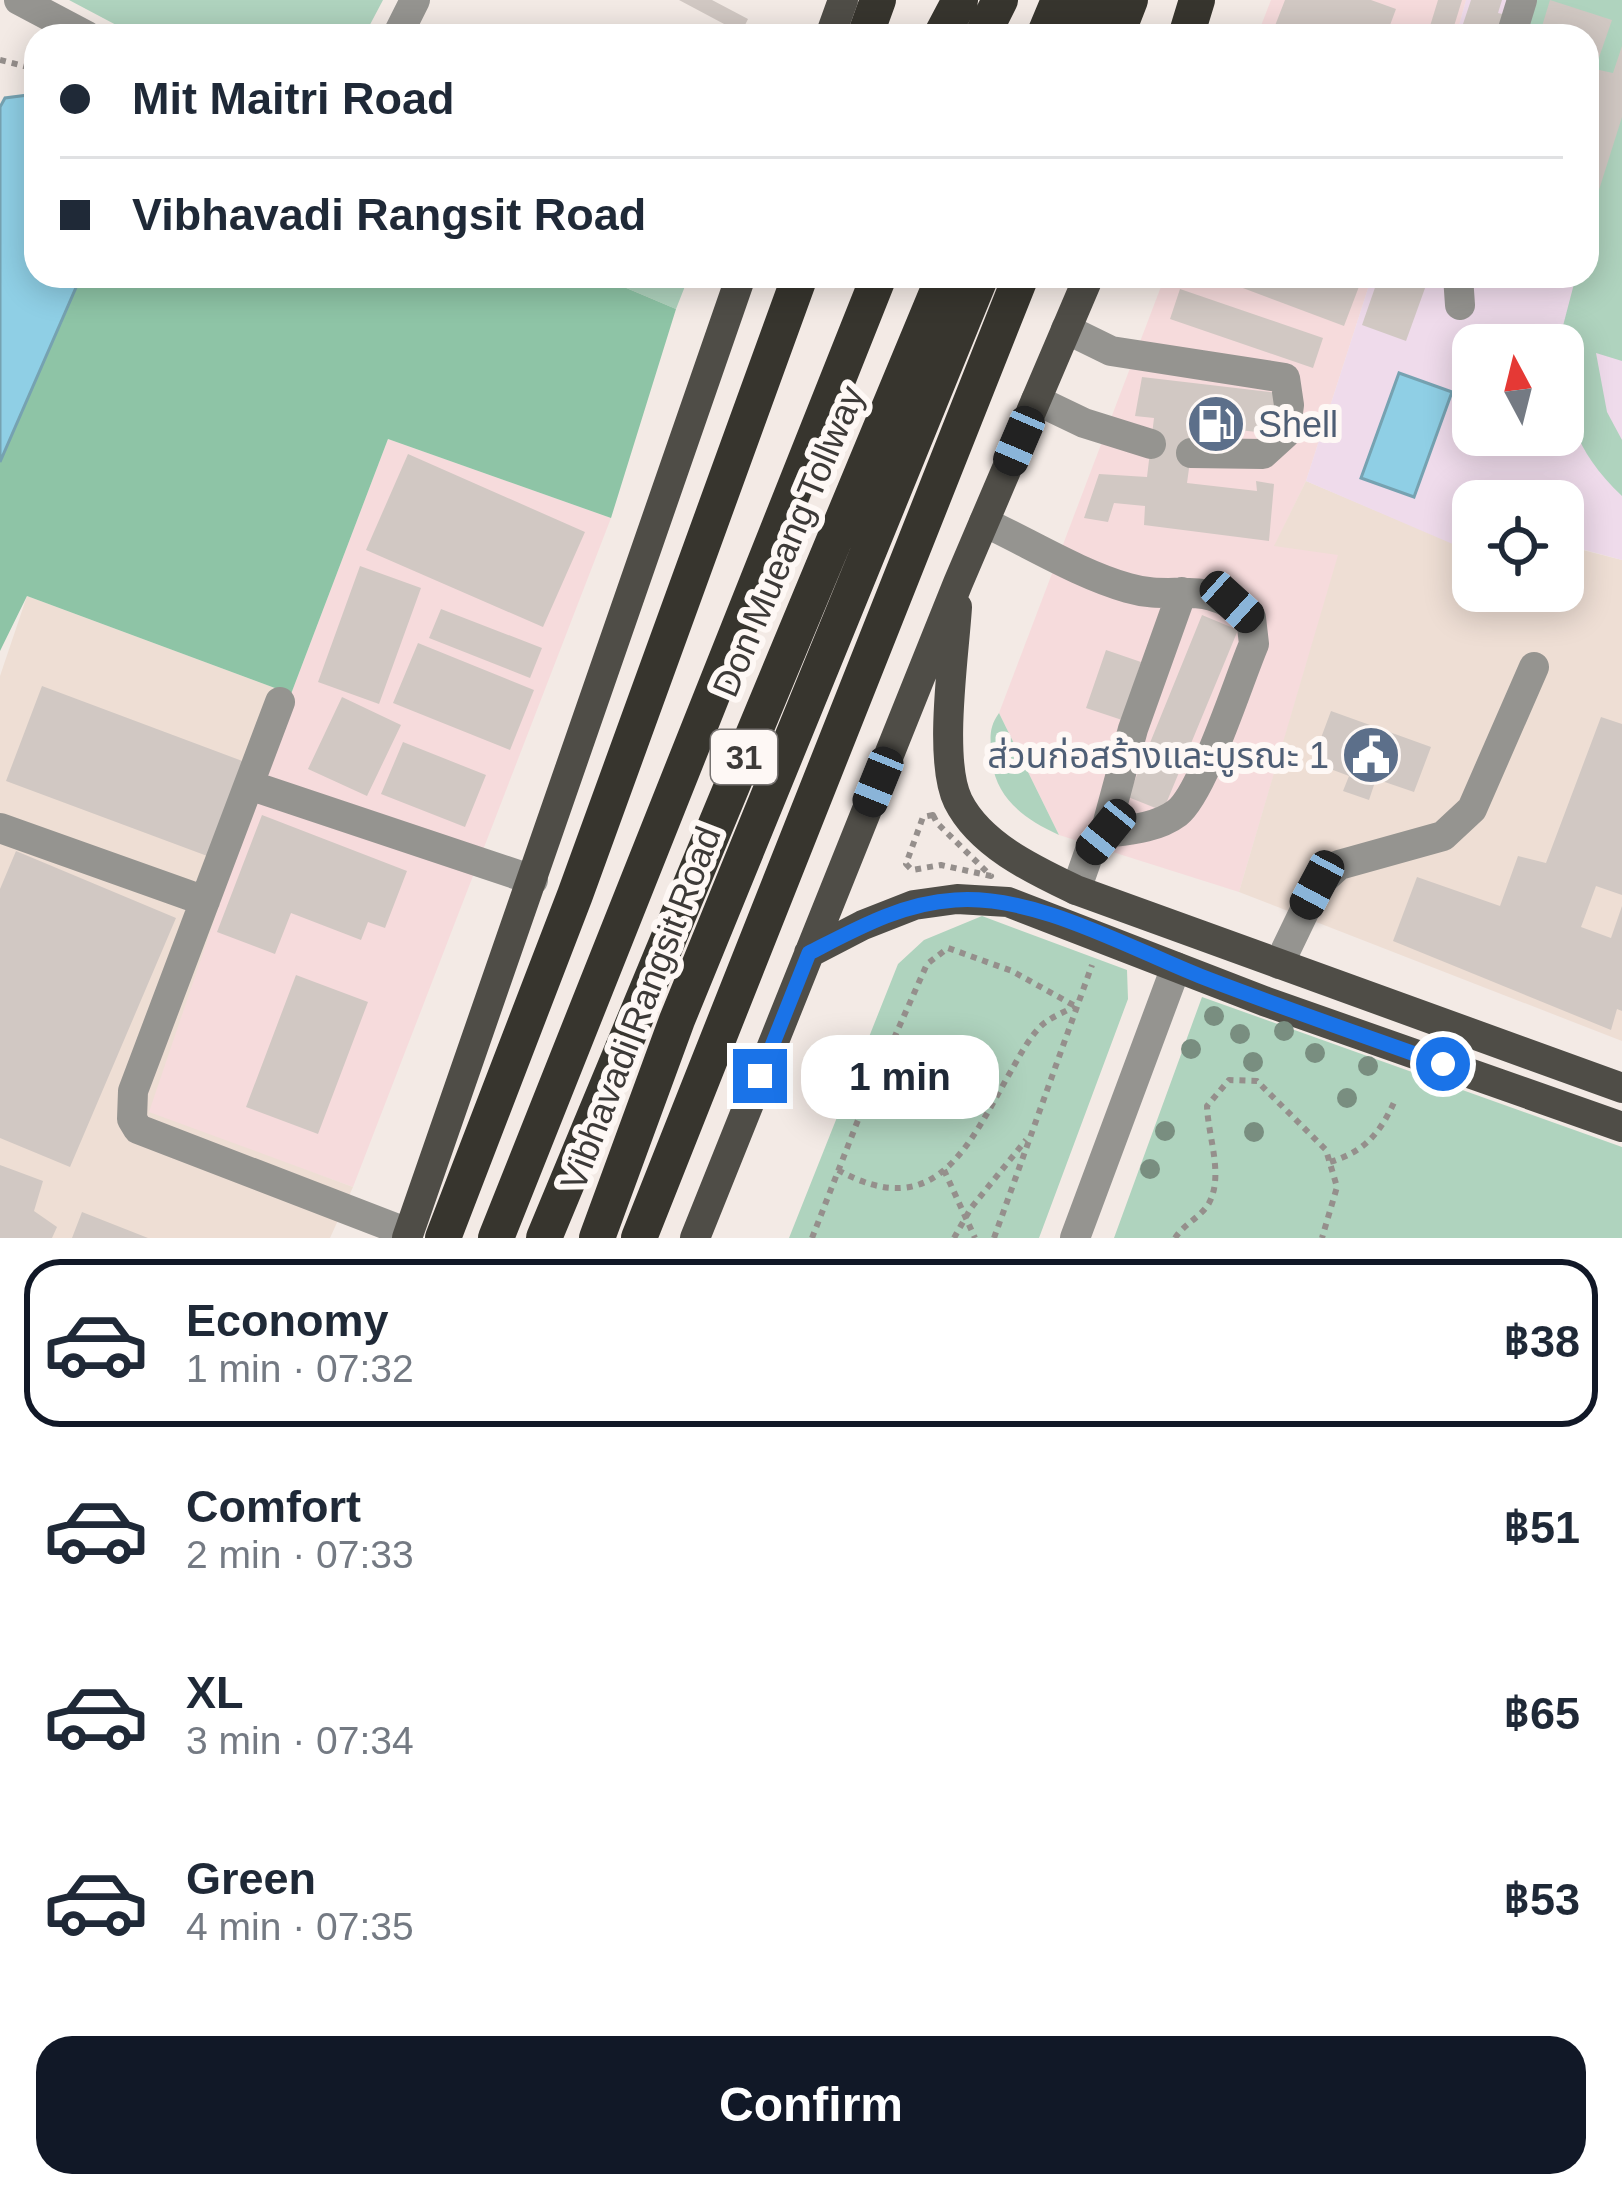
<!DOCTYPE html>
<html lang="en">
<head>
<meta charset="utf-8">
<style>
	body { margin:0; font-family:Arial,"Noto Sans Thai",sans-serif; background:#f6f6f7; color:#1f2937; height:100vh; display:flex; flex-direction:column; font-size:45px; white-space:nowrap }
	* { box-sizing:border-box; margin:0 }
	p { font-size:39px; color:#747a83 }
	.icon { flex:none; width:66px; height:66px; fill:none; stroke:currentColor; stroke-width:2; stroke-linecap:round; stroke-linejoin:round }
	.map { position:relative; height:1238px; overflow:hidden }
	.drawer { display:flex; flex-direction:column; background:#fff; flex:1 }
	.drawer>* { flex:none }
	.guide { position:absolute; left:24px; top:24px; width:1575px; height:264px; border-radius:36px; box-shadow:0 6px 30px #0003; display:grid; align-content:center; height:264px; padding:0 36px; background:#fff }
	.needle { width:78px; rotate:353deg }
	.tools { position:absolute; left:1452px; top:324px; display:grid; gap:24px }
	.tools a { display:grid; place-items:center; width:132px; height:132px; border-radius:24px; background:#fff; box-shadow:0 6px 30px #0003; font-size:60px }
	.end { position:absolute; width:54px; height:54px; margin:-27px; border:15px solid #1a73e8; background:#fff; box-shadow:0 0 0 6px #fff }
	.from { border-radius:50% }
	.bubble { position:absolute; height:84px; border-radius:36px; background:#fff; box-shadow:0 6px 30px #0003; font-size:39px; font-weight:700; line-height:84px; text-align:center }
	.car { position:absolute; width:36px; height:72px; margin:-36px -18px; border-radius:15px; box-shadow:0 0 9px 3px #0007; background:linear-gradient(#222 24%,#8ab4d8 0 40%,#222 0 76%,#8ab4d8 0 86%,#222 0) }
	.guide b { display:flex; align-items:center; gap:42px; height:114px; font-size:45px }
	.guide b+b { border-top:3px solid #e0e1e3 }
	.guide i { width:30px; height:30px; background:#1f2937 }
	ul { padding:21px 0 0; list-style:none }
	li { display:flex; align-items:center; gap:36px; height:168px; margin:0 24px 18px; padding:0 12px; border:6px solid transparent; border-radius:36px }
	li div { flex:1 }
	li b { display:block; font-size:45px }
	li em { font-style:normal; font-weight:700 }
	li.selected { border-color:#111827 }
	li>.icon { width:108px; height:108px; stroke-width:1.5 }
	.action { display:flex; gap:24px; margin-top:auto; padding:24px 36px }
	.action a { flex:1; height:138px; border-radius:36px; background:#111827; color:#fff; font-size:48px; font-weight:700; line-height:138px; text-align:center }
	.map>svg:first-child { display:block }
</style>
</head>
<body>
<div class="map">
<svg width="1622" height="1238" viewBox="0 0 1622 1238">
	<rect width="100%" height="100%" fill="#f3eae5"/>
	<path fill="#f6dbdc" d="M1271 0H1466L1456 36H1257Z
		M1165 276H1372L1306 481 1275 545 1339 554 1239 892 1059 835 999 713Z
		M388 439 611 518 353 1187 148 1113 291 694Z"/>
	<path fill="#eeded4" d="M1306 481 1455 544 1469 520 1473 521V591H1563V545L1622 560V1041L1239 892 1338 555 1274 546Z
		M27 596 291 694 149 1112 353 1187 330 1238H0V676Z"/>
	<path fill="#efdbeb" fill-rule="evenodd" d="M1466 0H1622V560L1563 544V501H1473V521L1469 520 1455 545 1306 481 1372 276H1587V36H1456ZM1473 345H1563V435H1473Z"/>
	<path fill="#afd3be" d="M69 0H383L364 36H137Z
		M1534 0H1622V361L1596 353 1607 412 1622 440V496C1574 450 1563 411 1563 345H1558L1576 276H1587V36H1523Z
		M598 276H689L676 309Z
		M999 713 1059 835C1020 817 992 795 991 750 990 734 990 726 999 713Z
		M982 916 1127 970 1128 999 1039 1238H789L898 964 924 940Z
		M1202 997 1622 1147V1238H1114Z"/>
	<path fill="#8ec4a6" d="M81 276H598L676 309 611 518 388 439 291 694 27 596 0 651V462Z"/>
	<path fill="#8fcfe5" stroke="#76a2b1" stroke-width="3" d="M36 94V276H81L0 462V107L5 98Z
		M1399 373 1452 392 1414 497 1361 478Z"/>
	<path fill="#d1c8c3" d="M679 0H712L748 19 741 33Z
		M1285 0H1371L1396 9 1386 36 1355 27 1351 36H1271Z
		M1438 0H1462L1451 36H1427Z
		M1471 0H1502L1498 13 1507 15 1501 36H1459Z
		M1550 0 1612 20 1595 69 1613 73 1622 46V117L1598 193 1587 191V148L1595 123 1587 120V36H1539Z
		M1211 276H1363L1344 326Z
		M1379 276 1429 277 1406 341 1362 325Z
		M1180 289 1323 338 1313 368 1170 319Z
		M1142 377 1278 393 1274 434 1195 425 1187 483 1257 491 1256 481 1274 484 1269 541 1144 525 1145 506 1114 503 1108 522 1084 518 1099 474 1147 477 1154 418 1135 416Z
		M408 454 585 532 543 627 366 550Z
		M360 566 421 588 379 704 318 682Z
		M441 609 542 648 530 678 429 638Z
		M1202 615 1238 630 1163 811 1128 797Z
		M418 643 534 690 510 750 393 703Z
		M1106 650 1141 662 1122 720 1086 708Z
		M42 686 253 765 218 860 6 781Z
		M342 697 401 725 367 796 308 769Z
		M1331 711 1431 747 1414 792 1376 779 1369 800 1343 791 1349 776 1312 762Z
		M1601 717 1622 724V895L1596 886 1581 927 1611 938 1622 906V1011L1617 1009 1611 1030 1393 941 1417 877 1500 906 1518 856 1546 863Z
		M403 742 486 775 465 827 381 794Z
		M262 815 407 871 385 928 368 922 361 940 291 913 275 954 217 932Z
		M16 851 176 918 70 1167 0 1138V889Z
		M296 975 368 1002 318 1134 246 1107Z
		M0 1165 43 1181 34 1211 57 1227 52 1238H0Z
		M82 1212 148 1238H72Z"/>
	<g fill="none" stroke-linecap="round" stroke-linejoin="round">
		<path stroke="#958f8c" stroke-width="6" stroke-dasharray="6 6" stroke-linecap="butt" d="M0 60 36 69
			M933 815 937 823 991 876 941 865 912 870 906 864 923 817Z
			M1330 1162C1366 1151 1381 1132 1396 1098
			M838 1170C937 1225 969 1144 1011 1071 1019 1057 1030 1036 1042 1025 1051 1017 1065 1012 1075 1006
			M944 1170 975 1238
			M812 1238 860 1115 927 964 948 948 1012 971 1075 1006
			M954 1238 971 1208 1026 1140
			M994 1238 1092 965
			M1175 1238C1184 1224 1201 1217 1209 1203 1224 1175 1208 1137 1207 1106L1229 1080 1257 1081 1326 1150 1337 1187 1322 1238"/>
		<path stroke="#959490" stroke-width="30" d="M19 0 87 36
			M397 36 415 0
			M1511 36 1522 0
			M1458 276 1460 305
			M1066 329 1111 351 1285 378 1289 405 1285 434 1263 454 1191 453
			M1036 400 1084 423 1151 444
			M984 522C1031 544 1079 574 1128 588 1175 602 1204 577 1251 618L1254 644C1239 679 1203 793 1177 813 1157 828 1129 830 1105 833L1089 853 1076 890
			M280 702 133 1091 132 1119 138 1129 408 1233
			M249 785 533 880
			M0 828 205 901
			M1105 833 1133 729 1182 592
			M1279 964 1317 885 1339 865 1443 836 1472 809 1534 667
			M1075 1238 1176 967"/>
		<path stroke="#4f4d47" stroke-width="30" d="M830 36 843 0
			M957 607C954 656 938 760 958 801 980 845 1034 870 1076 890L1622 1088
			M809 953 863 925 914 905 957 899 1008 902 1264 1001 1622 1127
			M407 1238 741 276
			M695 1238 958 583 1089 276"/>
		<path stroke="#37352e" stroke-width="36" d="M865 36 878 0
			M941 36 960 0
			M982 36 1000 0
			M1044 36 1059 0
			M1078 36 1093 0
			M1116 36 1130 0
			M1186 36 1197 0
			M443 1238 575 895 800 276
			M496 1238 879 276
			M544 1238 944 276
			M597 1238 677 1020 981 276
			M639 1238 1021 276"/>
	</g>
	<g fill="#798e80">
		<circle cx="1214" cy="1016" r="10"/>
		<circle cx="1284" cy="1031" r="10"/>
		<circle cx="1240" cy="1034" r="10"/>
		<circle cx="1191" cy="1049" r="10"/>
		<circle cx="1315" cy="1053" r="10"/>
		<circle cx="1253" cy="1062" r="10"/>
		<circle cx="1368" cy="1066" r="10"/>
		<circle cx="1347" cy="1098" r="10"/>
		<circle cx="1165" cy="1131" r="10"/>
		<circle cx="1254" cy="1132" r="10"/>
		<circle cx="1150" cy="1169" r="10"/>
	</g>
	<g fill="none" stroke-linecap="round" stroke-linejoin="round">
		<path stroke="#1a73e8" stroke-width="15" d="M760 1076 809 953C856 929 902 903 955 900 1034 894 1127 947 1200 976 1280 1007 1362 1035 1443 1064"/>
	</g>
	<defs>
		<g id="fuel-disc" transform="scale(3)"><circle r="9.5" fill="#5c6f8a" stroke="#fef8f5"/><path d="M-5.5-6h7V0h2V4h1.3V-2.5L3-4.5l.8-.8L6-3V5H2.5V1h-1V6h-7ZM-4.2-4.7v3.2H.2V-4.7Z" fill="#fff"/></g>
		<g id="civic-disc" transform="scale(3)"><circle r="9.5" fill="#5c6f8a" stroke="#fef8f5"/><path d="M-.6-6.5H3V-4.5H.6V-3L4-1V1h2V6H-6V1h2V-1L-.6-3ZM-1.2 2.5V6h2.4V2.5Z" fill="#fff"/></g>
	</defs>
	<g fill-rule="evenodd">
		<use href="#fuel-disc" x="1216" y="424"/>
		<use href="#civic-disc" x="1371" y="755"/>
	</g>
	<g text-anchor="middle" stroke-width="12" stroke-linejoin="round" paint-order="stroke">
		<rect fill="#fef8f5" stroke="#777371" stroke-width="3" x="711" y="730" width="66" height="54" rx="9"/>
		<g font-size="33" font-weight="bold" fill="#3d3a38">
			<text x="744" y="769">31</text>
		</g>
		<g font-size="36" fill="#4e5e75" stroke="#fef8f5" text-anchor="start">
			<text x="1258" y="437">Shell</text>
			<text x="1329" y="768" text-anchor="end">ส่วนก่อสร้างและบูรณะ 1</text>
		</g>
		<g font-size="36" fill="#3d3a38" stroke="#fef8f5">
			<text transform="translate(788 541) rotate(-67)" y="13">Don Mueang Tollway</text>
			<text transform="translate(640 1008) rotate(-69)" y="13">Vibhavadi Rangsit Road</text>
		</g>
	</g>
</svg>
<div class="tools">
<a><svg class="needle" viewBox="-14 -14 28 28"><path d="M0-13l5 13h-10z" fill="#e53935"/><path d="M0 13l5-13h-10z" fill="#747a83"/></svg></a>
<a><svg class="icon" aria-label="locate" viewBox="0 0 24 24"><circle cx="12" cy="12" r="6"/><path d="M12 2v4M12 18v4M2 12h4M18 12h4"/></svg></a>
</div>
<i class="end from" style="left:1443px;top:1064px"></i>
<i class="end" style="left:760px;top:1076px"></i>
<div class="bubble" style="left:801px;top:1035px;width:198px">1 min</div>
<i class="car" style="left:1019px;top:441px;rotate:203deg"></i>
<i class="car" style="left:1232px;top:602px;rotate:132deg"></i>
<i class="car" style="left:878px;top:782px;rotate:202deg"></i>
<i class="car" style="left:1106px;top:832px;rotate:219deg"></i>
<i class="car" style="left:1317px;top:885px;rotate:208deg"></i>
<div class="guide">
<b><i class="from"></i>Mit Maitri Road</b>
<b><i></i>Vibhavadi Rangsit Road</b>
</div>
</div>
<section class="drawer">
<ul>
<li class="selected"><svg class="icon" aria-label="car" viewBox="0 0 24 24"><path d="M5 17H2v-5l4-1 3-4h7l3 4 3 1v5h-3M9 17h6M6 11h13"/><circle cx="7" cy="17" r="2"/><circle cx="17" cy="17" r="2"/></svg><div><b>Economy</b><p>1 min · 07:32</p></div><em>฿38</em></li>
<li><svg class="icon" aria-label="car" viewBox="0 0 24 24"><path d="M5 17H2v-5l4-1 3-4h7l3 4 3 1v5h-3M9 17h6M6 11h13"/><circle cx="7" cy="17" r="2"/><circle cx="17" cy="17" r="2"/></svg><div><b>Comfort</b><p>2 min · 07:33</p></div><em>฿51</em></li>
<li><svg class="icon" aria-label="car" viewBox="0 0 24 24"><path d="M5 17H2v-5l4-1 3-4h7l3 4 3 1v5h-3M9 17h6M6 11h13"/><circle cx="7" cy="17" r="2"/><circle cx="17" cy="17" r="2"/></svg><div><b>XL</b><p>3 min · 07:34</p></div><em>฿65</em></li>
<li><svg class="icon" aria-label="car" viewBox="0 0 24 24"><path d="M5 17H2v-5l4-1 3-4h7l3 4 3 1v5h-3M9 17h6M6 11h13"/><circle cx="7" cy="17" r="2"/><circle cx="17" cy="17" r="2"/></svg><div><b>Green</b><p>4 min · 07:35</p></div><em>฿53</em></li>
</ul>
<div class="action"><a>Confirm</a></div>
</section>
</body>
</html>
